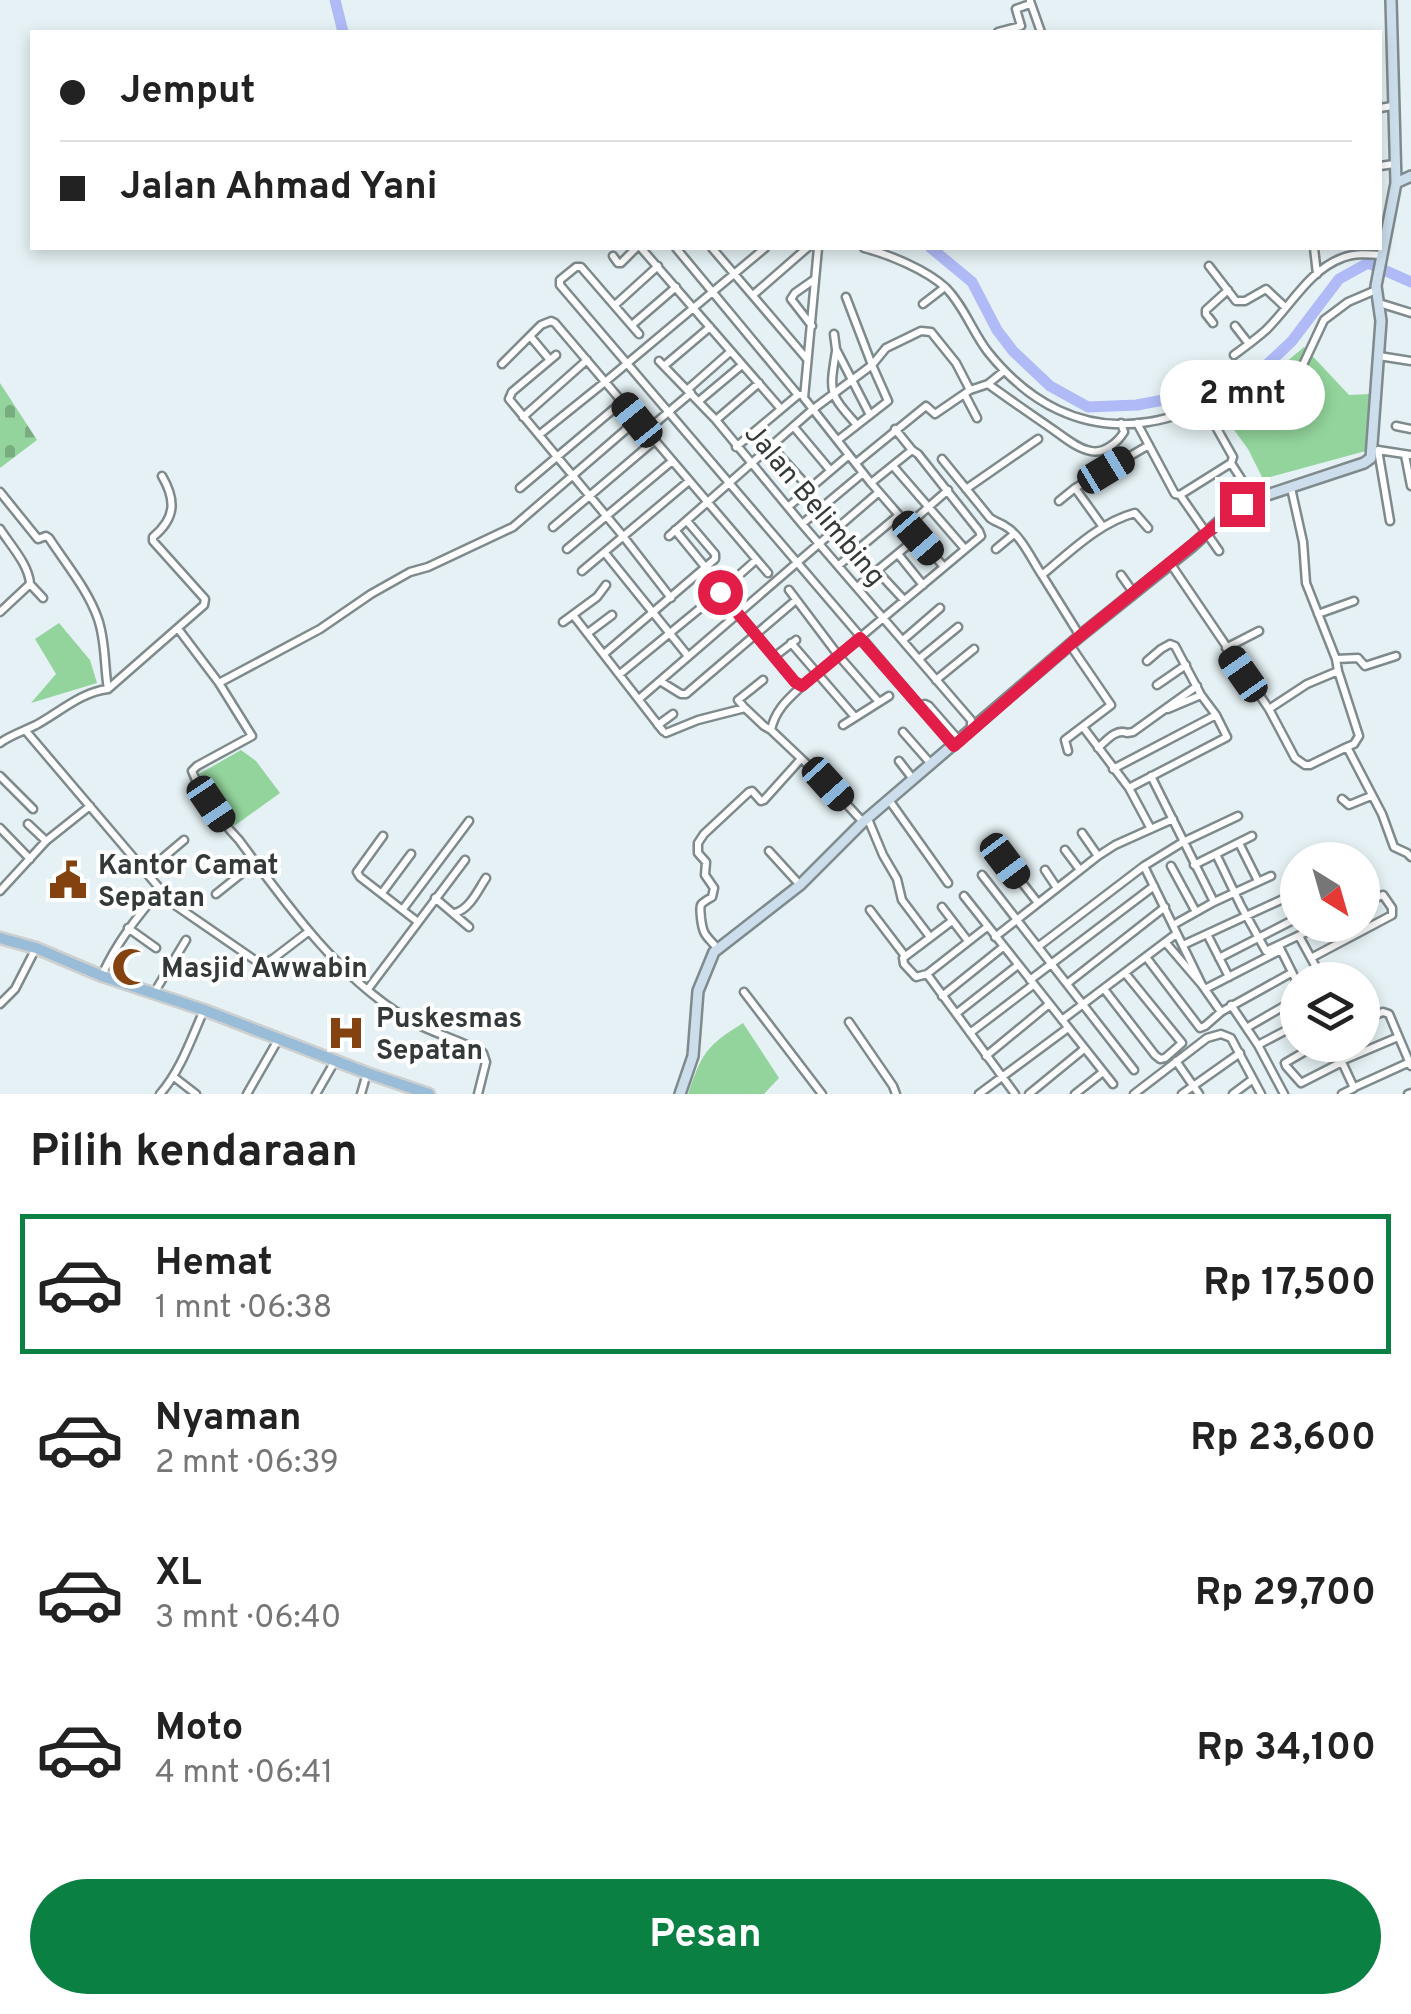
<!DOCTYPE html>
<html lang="id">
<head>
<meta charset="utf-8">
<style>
	body { margin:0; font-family:Overpass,sans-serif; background:#f2f2f2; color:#222; height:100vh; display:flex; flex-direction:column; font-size:38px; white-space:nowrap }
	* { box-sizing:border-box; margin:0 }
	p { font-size:32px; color:#767676 }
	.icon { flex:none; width:55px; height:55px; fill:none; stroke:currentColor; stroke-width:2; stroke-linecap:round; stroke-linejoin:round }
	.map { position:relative; height:1094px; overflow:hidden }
	.drawer { display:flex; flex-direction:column; background:#fff; flex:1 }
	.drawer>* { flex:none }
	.top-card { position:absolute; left:30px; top:30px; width:1352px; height:220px; border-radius:0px; box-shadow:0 5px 15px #0003; display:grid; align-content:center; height:220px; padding:0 30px; background:#fff }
	.needle { width:65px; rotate:143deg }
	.tools { position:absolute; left:1280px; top:842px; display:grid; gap:20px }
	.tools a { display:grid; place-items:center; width:100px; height:100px; border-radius:50%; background:#fff; box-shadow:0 5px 15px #0003; font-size:50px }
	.end { position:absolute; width:45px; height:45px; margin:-22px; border:12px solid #e11d48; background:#fff; box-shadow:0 0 0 5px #fff }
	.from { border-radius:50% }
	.bubble { position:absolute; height:70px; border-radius:35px; background:#fff; box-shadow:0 5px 15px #0003; font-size:32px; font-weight:700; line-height:70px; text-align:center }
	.car { position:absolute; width:30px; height:60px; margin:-30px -15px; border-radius:12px; box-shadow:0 0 8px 2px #0007; background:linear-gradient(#222 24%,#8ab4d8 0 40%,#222 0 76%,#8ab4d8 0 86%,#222 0) }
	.top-card b { display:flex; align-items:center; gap:35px; height:95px; font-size:38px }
	.top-card b+b { border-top:2px solid #e0e0e0 }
	.top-card i { width:25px; height:25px; background:#222 }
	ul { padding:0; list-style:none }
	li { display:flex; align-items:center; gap:30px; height:140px; margin:0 20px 15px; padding:0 10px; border:5px solid transparent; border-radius:0px }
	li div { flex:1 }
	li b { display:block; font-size:38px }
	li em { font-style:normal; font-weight:700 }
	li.on { border-color:#0b8043 }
	li>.icon { width:90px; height:90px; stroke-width:1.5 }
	h2 { padding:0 30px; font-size:45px; line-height:120px }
	.action { display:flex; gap:20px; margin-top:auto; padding:20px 30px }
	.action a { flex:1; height:115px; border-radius:60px; background:#0b8043; color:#fff; font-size:40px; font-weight:700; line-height:115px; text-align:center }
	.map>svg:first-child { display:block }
</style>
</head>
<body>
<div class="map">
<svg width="1411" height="1094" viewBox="0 0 1411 1094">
	<defs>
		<pattern id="cemetery-stones" width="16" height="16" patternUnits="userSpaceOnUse" patternTransform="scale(2.5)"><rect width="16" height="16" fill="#93d49c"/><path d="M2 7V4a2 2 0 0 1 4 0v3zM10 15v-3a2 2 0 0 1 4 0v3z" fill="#79ad80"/></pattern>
	</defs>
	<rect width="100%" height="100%" fill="#e5f1f4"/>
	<path fill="#93d49c" d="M1304 347 1349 395 1371 394 1373 449 1263 479 1248 449 1229 423 1217 401 1270 376Z
		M59 623 90 660 97 683 31 703 56 674 35 639Z
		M241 750 256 761 280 793 234 826 199 774Z
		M743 1023 779 1078 764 1094H688C702 1053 706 1046 743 1023Z"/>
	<path fill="url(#cemetery-stones)" d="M0 383 37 440 0 468Z"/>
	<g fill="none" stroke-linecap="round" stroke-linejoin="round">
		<path stroke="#afbaf6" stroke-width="11" d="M335 0 343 32
			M931 248 972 282 997 330 1013 351 1050 386 1088 407 1137 405 1211 391 1255 376 1292 341 1339 279 1368 263 1411 282"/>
		<g stroke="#7f8a8c" stroke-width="11">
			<path id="street" d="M1030 1 1041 32
				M998 32 1021 26 1016 9 1030 4
				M1380 108 1392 106
				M1380 166 1394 164
				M641 248 781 409
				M676 248 798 395H803
				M712 248 807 359
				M818 248 804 398 871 483 944 567
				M864 248C888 254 927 270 946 288 964 306 973 333 988 352 1028 402 1082 433 1148 422 1164 420 1178 414 1193 412 1221 408 1250 412 1278 407L1286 401 1324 320 1348 302 1376 290
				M1314 248 1317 274
				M613 256 618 263H621L636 248
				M1209 266 1236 301H1245L1266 289 1285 307
				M753 295 807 248
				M1379 303 1411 313
				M923 304 945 287
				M615 305 658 266
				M1213 323 1206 314V310L1228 290
				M632 325 676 287
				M812 326 791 299 795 293 815 279
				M1235 326 1249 344
				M639 334 581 267H576L560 280V285L954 746
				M834 334 836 349 870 415
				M530 336 550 360
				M836 351C829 394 829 393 857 425
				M556 355 512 392 509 399 623 536 671 598
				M1234 355C1245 347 1256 339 1266 330 1290 307 1309 270 1342 258 1354 253 1368 254 1381 255
				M1379 356 1411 361
				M659 361 716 420 802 524 971 720V727
				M502 364 541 325 551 321 555 323 768 573
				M664 366 710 327
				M988 384C1010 400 1032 415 1055 431 1065 438 1078 449 1091 451 1104 454 1118 442 1124 432L1121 423
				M687 390 730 352
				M965 395 977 418
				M699 401 742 365
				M1207 411 1233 457 1231 463 1254 499
				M523 417 587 360
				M716 420 759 383
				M1137 423 1175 494 1180 495 1219 551
				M1396 426 1411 429
				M794 427 830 470
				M646 431 691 393
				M539 435 605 382 765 248
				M838 440 888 401 872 365 846 297
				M771 446 810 489
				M736 447 798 395
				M1378 450 1390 521
				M1378 450 1411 455
				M1405 455 1411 486
				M942 459 990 518C994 521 1000 523 1005 526 1021 535 1032 560 1042 575
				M856 463 926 406 935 414 970 390
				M893 466 965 549
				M871 483 912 450
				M520 488 622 402
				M1075 488 1149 445
				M1291 488 1303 542 1306 583 1336 659 1338 671 1359 736 1354 744 1347 747 1382 814 1394 847 1407 853 1411 857
				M966 489 1038 439
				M0 492 38 539 46 536 49 538C66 564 88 590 98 619 106 642 104 666 108 689
				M1180 495 1231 463
				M1059 501 1075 488 1103 527
				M788 507 849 455
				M802 524 863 473
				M908 525 948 490
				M553 527 654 441
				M0 529C11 546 29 565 30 584L43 598
				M675 530 706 568
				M669 536 812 410 872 365 886 348 921 331 931 332 956 363 970 390 988 384 1004 371
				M567 549 671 462
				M996 549 1014 534
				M605 553 688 656
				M898 554 923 585
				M1170 563 1269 709 1295 758 1305 765H1310L1347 747
				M839 565 899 515
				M582 571 689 481
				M703 571 794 681 802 686 981 536 979 531 918 454 912 450 895 429
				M878 572 904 600
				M1121 575 1133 592
				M857 587 918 537
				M789 590 838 655 879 702
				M0 612 30 584
				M1318 614 1354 601
				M573 615 663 731
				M563 622 597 597 606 585
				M179 630 219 683
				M588 633 612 615
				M1080 636 1042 575C1070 552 1100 522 1135 513L1148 528
				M903 640 940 608
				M791 643 855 717
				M1226 648 1259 631
				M604 654 715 559V554L687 521
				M774 657 796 640
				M919 659 958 627
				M1336 659 1358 658 1365 666 1396 656
				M620 674 720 592 756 560
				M936 680 974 649
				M660 681 681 694H686L796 600
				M1157 685 1186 665
				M802 686C788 699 775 710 771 730L828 784 863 822
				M639 699 879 492
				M921 706 925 704 929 706 957 738
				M744 707 738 700 763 680
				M1168 709 1201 695
				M1269 709 1307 684 1338 671
				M658 725 673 714
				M843 725 889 696
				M1083 727 1129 788 1151 829
				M25 730 172 903 262 965 274 958 308 932
				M903 732 931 764
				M666 733 698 720 745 708 764 726 771 730
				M0 743C11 735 24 731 36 725 60 712 81 692 108 689L204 605 205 599 153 541V537C176 518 176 500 162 476
				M1098 748C1106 741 1116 728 1127 733L1133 732 1197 686
				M1068 751 1065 740 1111 705 1070 645
				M899 761 913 779
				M1113 769 1216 715
				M0 776 33 809
				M1151 776 1214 902
				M1129 788 1227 737 1216 715 1201 695 1175 646 1170 644 1161 649 1147 661
				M1342 799 1349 805 1371 796
				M889 800 948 883
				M868 819 883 855 897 879 902 900 930 937
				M28 824 46 841
				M0 828 30 859
				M1082 833 1098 856
				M383 836 357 872 360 877 418 922
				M1239 843 1258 881
				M1065 850 1080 870
				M769 851 800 885
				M1216 854 1241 906 1266 951 1321 925
				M1005 861 1038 903
				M1194 865 1252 836
				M1144 866 1202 985
				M1171 866 1196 912
				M1045 870 1057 888
				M145 873 184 840
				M982 875 1134 1070
				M0 891 46 841 90 806
				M382 893 411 854
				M216 894 256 862
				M964 896 1113 1084
				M435 898 469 927
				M942 907 968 941
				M403 909 469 821
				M870 910 905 956
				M455 913C470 909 478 890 486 878
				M952 921 903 958 904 964 916 977 927 974 987 927
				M1173 925 1214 902 1271 876
				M128 928 156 948
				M1207 934 1229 977
				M1299 936 1323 980
				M995 937 1098 856 1115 845 1173 819
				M1166 943 1202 985 1221 1012
				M1183 945 1283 899
				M1039 946 1144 866 1183 842 1238 816
				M1280 948 1298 984
				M718 949C706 935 703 936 701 918 700 904 698 905 712 897L714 888 705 875 706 862 698 853V843L704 834 749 792 752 791 761 801 764 800 800 760
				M1146 957 1200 1028 1205 1026 1221 1012 1291 973
				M1219 958 1297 918
				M1311 958 1392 915V908L1383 895 1362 903
				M927 974 1015 1094
				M102 975C117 942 137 917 160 890
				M1030 980 1154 886
				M1068 983 1165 907
				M368 989 465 860
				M1104 989 1155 1055 1160 1059 1165 1058 1182 1043 1125 973
				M1205 989 1279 951
				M744 992 822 1094
				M154 993 186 940
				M942 996 1003 947
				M0 1004 15 989 36 948
				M1231 1005 1258 1045 1284 1094
				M1362 1009 1366 1018
				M957 1013 1018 965
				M1062 1020 1176 934
				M1362 1020 1383 1012 1389 1014 1411 1066
				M849 1022 893 1086 896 1094
				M1248 1027 1298 998
				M970 1033 1033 985
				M1258 1045 1298 1024
				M1316 1045 1285 1063 1286 1066 1301 1083 1342 1062 1354 1088 1342 1094
				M986 1056 1048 1005
				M1346 1059 1398 1037
				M1176 1061 1199 1094
				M174 1077 196 1094
				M1357 1086 1410 1062
				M160 1094C181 1070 191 1039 204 1010
				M247 1094 278 1040
				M316 1094 335 1061
				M361 1094 367 1073
				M478 1094 486 1062 483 1053C459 1039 430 1033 406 1018 336 975 287 905 239 840 221 821 202 796 192 771L197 766 252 736 219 683 320 629 371 594 410 572 428 567 513 527 637 420
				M979 1094 1068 1028
				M1029 1094 1084 1049
				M1075 1094 1103 1072
				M1134 1094 1207 1038 1221 1034 1231 1038 1261 1094
				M1182 1094 1240 1053
				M1233 1094 1253 1079
				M1408 1094 1411 1093"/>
		</g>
		<g stroke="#7f8a8c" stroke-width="14">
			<path id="secondary" d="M1396 183 1411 176
				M680 1094 693 1056 698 991 714 952 800 885 863 822 1080 636 1191 547 1231 511 1249 501 1364 463 1371 458 1381 321 1376 286 1396 183 1391 0"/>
		</g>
		<g stroke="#cecfcf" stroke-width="15">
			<path id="primary" d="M0 938 36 948 102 976 204 1010 367 1073 429 1094"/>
		</g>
		<use href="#street" stroke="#fff" stroke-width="6"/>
		<use href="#secondary" stroke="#ccdeec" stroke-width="9"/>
		<use href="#primary" stroke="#99bcd9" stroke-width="10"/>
	</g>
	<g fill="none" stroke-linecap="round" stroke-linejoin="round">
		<path stroke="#e11d48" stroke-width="12" d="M720 592 795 682 802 686 860 638 954 746 1080 636 1242 504"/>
	</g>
	<defs>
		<g id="civic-bare" transform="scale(3)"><path d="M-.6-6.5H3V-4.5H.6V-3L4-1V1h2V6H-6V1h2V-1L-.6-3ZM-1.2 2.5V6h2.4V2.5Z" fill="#844210" stroke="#fff" stroke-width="2.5" paint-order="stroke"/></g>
		<g id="mosque-bare" transform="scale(3)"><path d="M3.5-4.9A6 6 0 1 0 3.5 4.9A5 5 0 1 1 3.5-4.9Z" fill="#844210" stroke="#fff" stroke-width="2.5" paint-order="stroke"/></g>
		<g id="hospital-bare" transform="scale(3)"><path d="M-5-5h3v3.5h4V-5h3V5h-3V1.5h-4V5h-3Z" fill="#844210" stroke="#fff" stroke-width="2.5" paint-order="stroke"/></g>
	</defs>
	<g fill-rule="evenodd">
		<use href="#civic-bare" x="68" y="880"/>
		<use href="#mosque-bare" x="131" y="967"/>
		<use href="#hospital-bare" x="346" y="1033"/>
	</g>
	<g text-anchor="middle" stroke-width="8" stroke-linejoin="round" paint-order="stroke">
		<g font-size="28" fill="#343939" stroke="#fff">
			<text transform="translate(816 504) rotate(50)" y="10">Jalan Belimbing</text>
		</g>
		<g font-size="28" font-weight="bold" fill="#343939" stroke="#fff" text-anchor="start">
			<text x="98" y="874">Kantor Camat<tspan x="98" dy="32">Sepatan</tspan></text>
			<text x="161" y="977">Masjid Awwabin</text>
			<text x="376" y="1027">Puskesmas<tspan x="376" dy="32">Sepatan</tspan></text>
		</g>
	</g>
</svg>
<div class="tools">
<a><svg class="needle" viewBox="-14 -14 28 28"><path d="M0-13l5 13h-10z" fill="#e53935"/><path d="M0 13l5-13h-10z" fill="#767676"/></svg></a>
<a><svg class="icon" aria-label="layers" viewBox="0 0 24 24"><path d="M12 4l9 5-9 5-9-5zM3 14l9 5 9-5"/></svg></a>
</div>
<i class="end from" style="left:720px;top:592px"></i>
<i class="end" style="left:1242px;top:504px"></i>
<div class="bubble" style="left:1160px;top:360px;width:165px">2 mnt</div>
<i class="car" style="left:637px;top:420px;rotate:321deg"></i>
<i class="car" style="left:1106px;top:470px;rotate:59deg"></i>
<i class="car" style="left:918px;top:538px;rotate:139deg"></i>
<i class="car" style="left:1243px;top:674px;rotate:325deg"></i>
<i class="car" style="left:828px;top:784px;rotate:138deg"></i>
<i class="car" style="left:211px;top:804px;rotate:146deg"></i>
<i class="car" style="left:1005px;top:861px;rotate:143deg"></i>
<div class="top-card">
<b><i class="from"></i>Jemput</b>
<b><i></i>Jalan Ahmad Yani</b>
</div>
</div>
<section class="drawer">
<h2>Pilih kendaraan</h2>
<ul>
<li class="on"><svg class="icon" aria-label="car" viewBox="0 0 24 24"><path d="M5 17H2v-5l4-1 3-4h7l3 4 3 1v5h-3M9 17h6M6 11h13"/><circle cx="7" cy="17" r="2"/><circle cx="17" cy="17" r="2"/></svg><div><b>Hemat</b><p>1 mnt · 06:38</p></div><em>Rp 17,500</em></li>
<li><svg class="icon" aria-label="car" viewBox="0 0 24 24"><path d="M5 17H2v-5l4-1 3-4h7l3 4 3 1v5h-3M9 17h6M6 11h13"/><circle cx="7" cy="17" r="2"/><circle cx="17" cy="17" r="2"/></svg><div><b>Nyaman</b><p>2 mnt · 06:39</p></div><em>Rp 23,600</em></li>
<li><svg class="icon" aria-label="car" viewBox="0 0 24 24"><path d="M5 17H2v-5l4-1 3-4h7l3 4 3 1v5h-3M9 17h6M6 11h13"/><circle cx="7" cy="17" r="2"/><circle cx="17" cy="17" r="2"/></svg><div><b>XL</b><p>3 mnt · 06:40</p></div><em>Rp 29,700</em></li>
<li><svg class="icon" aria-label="car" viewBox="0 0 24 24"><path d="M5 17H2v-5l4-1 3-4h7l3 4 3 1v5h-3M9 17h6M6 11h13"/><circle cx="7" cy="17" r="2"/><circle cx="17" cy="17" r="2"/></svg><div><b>Moto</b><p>4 mnt · 06:41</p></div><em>Rp 34,100</em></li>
</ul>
<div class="action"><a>Pesan</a></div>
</section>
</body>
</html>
